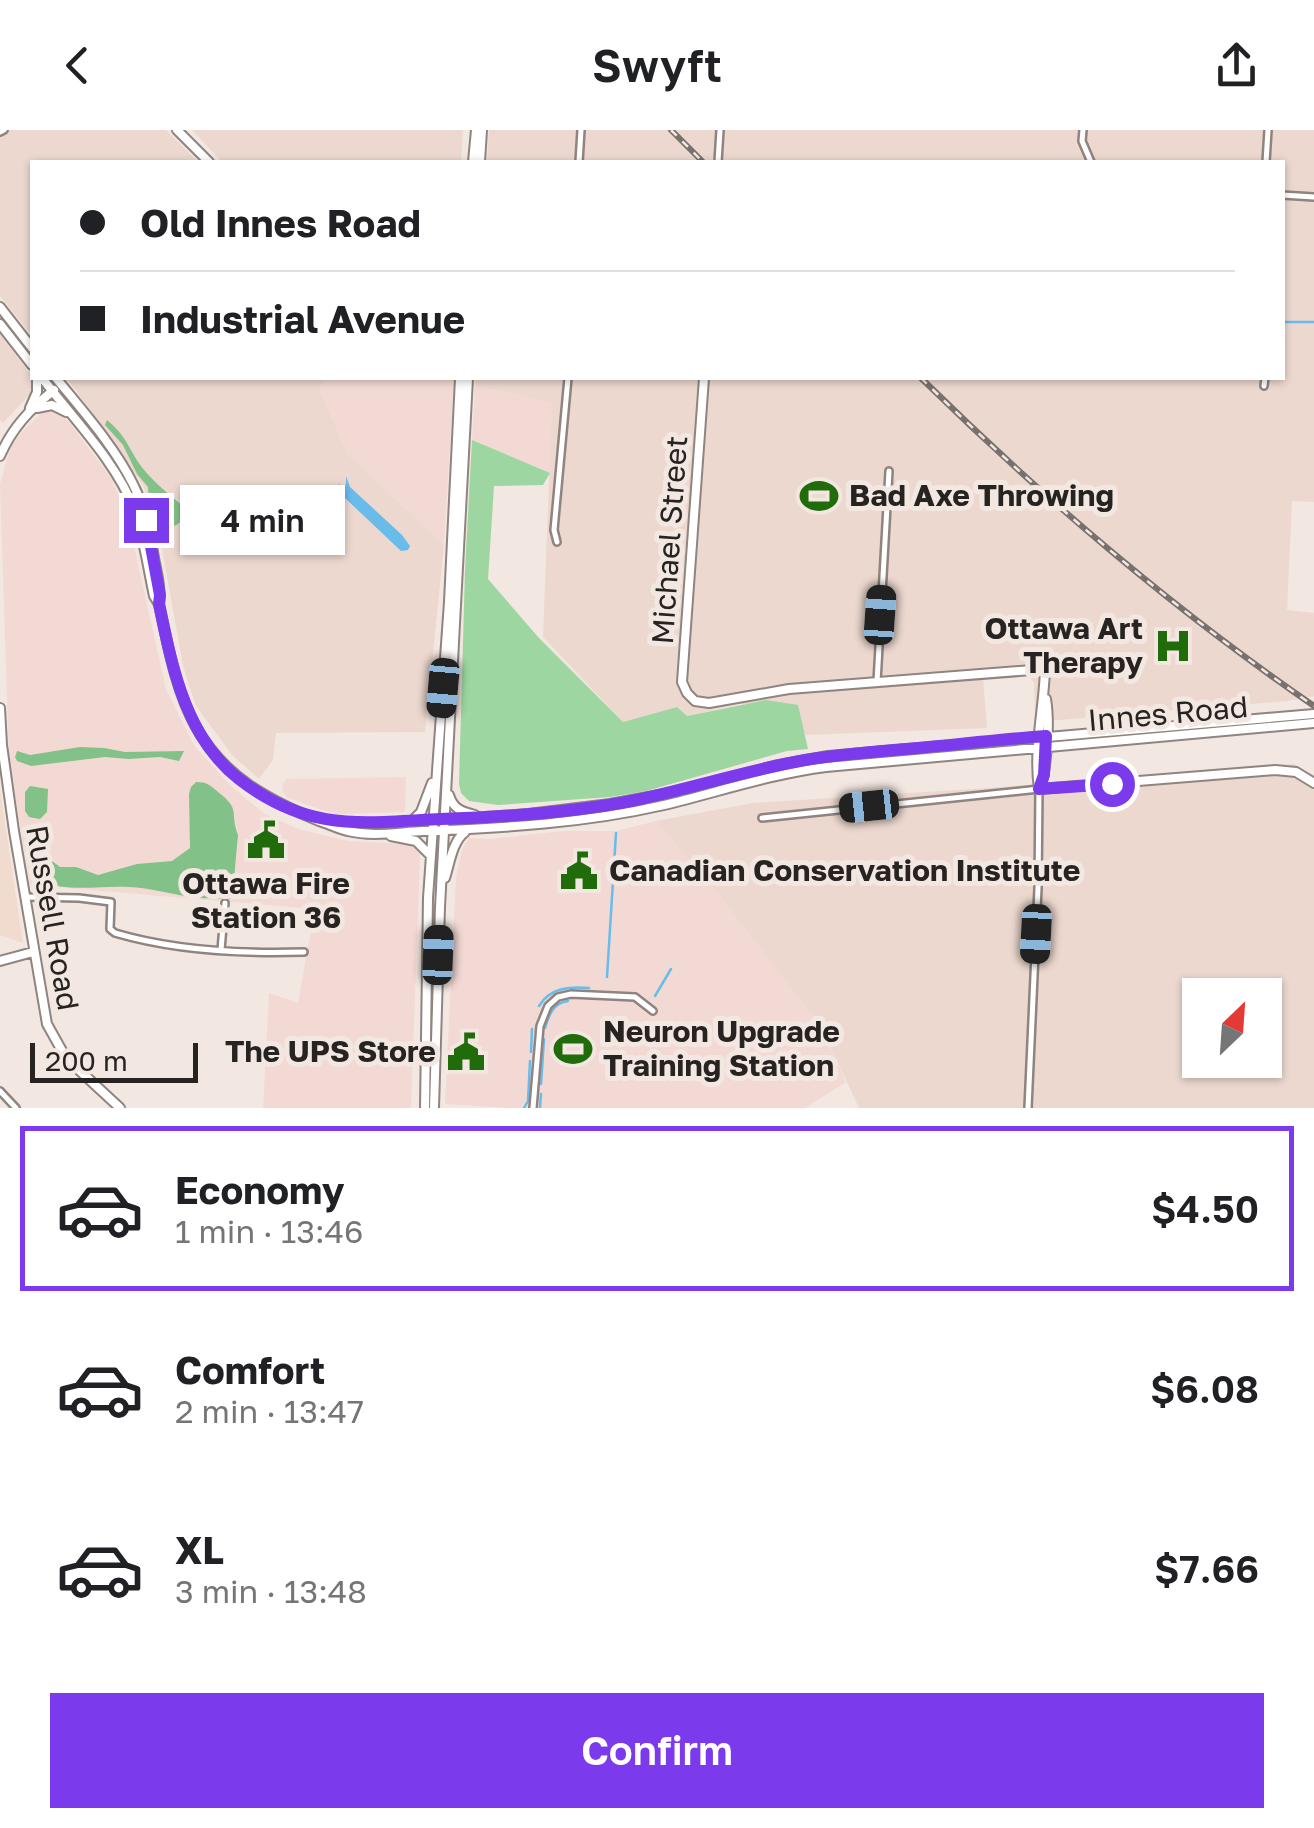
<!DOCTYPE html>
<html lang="en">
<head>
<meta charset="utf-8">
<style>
	body { margin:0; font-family:"Golos Text",sans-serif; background:#f2f2f2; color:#202124; height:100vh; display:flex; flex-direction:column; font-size:38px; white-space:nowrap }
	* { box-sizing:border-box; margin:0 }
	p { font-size:32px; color:#757577 }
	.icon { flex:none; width:55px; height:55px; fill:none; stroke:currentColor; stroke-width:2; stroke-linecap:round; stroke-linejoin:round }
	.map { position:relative; height:978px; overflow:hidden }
	.details { display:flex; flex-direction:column; background:#fff; flex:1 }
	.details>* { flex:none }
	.top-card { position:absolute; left:30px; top:30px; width:1255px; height:220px; border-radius:0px; box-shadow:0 2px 8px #0004; display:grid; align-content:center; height:220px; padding:0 50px; background:#fff }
	.needle { width:65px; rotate:25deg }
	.controls { position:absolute; left:1182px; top:848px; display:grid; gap:20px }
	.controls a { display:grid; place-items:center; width:100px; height:100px; border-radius:0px; background:#fff; box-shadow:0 2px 8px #0004; font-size:50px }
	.scale { position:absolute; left:30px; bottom:25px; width:168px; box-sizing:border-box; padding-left:10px; border:5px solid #272321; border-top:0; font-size:28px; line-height:35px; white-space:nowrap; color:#272321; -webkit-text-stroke:8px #f3e7e1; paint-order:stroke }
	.end { position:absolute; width:45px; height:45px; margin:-22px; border:12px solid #7c3aed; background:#fff; box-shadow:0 0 0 5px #fff }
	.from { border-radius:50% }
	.bubble { position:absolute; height:70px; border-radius:0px; background:#fff; box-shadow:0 2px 8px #0004; font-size:32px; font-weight:600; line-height:70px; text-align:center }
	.car { position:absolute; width:30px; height:60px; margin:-30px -15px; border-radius:12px; box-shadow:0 0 8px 2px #0007; background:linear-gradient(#222 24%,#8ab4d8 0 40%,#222 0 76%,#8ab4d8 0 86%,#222 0) }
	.top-card b { display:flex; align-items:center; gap:35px; height:95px; font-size:38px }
	.top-card b+b { border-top:2px solid #e0e0e0 }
	.top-card i { width:25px; height:25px; background:#202124 }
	ul { padding:18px 0 0; list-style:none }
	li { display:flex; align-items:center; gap:30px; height:165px; margin:0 20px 15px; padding:0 30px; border:5px solid transparent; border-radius:0px }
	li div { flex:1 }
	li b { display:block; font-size:38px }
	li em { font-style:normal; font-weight:600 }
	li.selected { border-color:#7c3aed }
	li>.icon { width:90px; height:90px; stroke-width:1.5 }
	.action { display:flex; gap:20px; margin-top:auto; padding:20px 50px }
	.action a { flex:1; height:115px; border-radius:0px; background:#7c3aed; color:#fff; font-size:40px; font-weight:600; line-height:115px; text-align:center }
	header { display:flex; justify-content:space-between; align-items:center; height:130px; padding:0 50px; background:#fff; font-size:45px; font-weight:600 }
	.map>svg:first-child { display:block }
</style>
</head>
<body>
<header><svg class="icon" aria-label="back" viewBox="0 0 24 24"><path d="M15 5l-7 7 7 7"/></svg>Swyft<svg class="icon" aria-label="share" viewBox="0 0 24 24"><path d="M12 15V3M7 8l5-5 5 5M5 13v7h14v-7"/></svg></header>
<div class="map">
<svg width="1314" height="978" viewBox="0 0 1314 978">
	<rect width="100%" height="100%" fill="#f3e7e1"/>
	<path fill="#f3d9d4" d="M323 248H454L444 415 348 325 320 261Z
		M475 255 552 273 550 343 472 310Z
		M52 279 61 283 69 292 111 348 127 385 166 559 195 617 233 658 265 684 298 699 348 711 408 714 417 718 420 725 411 978H263L269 863 298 873 315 779 30 755 9 630 0 354 10 319 21 303 41 283Z
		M406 647 405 682 341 684 328 682 288 668 283 662 282 656 286 649Z
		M656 691 715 760 822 898 846 952 805 978H509L445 974 456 748 462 720 469 708 489 709 563 701H617Z"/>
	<path fill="#ecd8cf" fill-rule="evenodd" d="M0 0H166L198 32H32V206L0 166Z
		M192 0H463L461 32H222Z
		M489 0H1314V372L1292 371 1287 480 1314 483V566L1287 571 1035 592 1034 552 1028 546 983 548 987 598 805 605 797 575 740 574 687 586 677 577 623 592 543 507 552 273 475 255 476 248H1282V32H720L713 26 712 32H487Z
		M0 203 33 248 34 260 3 293 0 290Z
		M67 248H323L320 261 348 325 444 415 425 602 276 603 273 630 259 649 232 625 196 576 183 536 163 424 154 387 143 355Z
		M1294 634 1314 647V978H859L822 898 715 760 656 691 753 673 1127 649ZM1200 865H1265V930H1200Z"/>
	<path fill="#f1dbce" d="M0 660 23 813 0 805Z"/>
	<path fill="#9dd6a1" d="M472 310 550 343 543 355 494 356 488 449 539 508 623 592 677 577 687 586 766 570 798 575 808 619 787 621 646 661 610 667 498 675 469 671 461 663 459 654 465 440Z"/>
	<path fill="#82c187" d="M107 290C123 304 124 308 135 327 144 344 170 366 186 378L187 384C166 416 148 379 148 357L137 344 123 315 105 295Z
		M80 617 104 618 125 622 184 621 179 631 160 627 129 629 105 627 31 636 17 631 15 627 17 621 30 625Z
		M196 652C207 652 210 655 218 662 242 681 229 681 238 705L233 759 230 769C217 768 203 769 191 767 170 764 150 758 129 757 104 755 65 763 43 751 27 744 22 709 32 696L45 705 48 728 60 737H76L98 745 137 734 172 731 190 718 189 664 191 657Z
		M30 656 48 659 47 682 40 689 29 687 25 681V662Z"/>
	<path fill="#69bcea" d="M346 346 350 357 402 405 410 416 408 420 401 421 345 368 343 361 337 357 339 354 343 357 346 354Z"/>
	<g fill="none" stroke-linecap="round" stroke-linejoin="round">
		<path stroke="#69bcea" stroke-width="2.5" d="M1282 192H1314
			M607 847 616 703
			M655 866 671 839
			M539 876C550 858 569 856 589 858
			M545 898C549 885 553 873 568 871
			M531 922 532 899
			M541 954 544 909
			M524 978 528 971 530 931
			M540 978 541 964"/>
		<g stroke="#8f847f" stroke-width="10">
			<path id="street" d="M1083 0 1082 11 1091 32
				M0 2 4 0
				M579 32 581 0
				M718 32 720 0
				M1266 32 1268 0
				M1282 65 1314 67
				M1264 256 1265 248
				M557 412 554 400 568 248
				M1045 539 1096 535 1119 538
				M877 552 889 341
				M762 688 1039 659 1038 758 1028 978
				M25 767 79 768 111 772 110 799 115 803C176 821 241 824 304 822
				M221 820 225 773
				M0 961 16 978
				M533 978 540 896 548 876 558 867 571 864 635 867 653 881"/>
		</g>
		<g stroke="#8f847f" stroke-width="12">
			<path id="secondary" d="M177 0 209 32
				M473 32 476 0
				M480 32 482 0
				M0 177 32 218
				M0 194 32 235
				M42 248C72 287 119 335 135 382 144 409 148 438 154 466L159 474
				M56 248C82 280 115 317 133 354 145 377 150 402 154 428 157 443 161 458 159 474 168 515 175 559 196 597 224 647 268 670 319 691 329 694 338 699 348 701 372 707 398 702 423 701 504 698 585 693 664 675 718 662 771 644 826 637L1314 593
				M704 248 682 552 687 563 695 571 709 573 789 559 1045 539C1044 578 1033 620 1039 659
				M30 278 37 262V248
				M37 278 52 275 66 282
				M0 326C12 298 30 279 54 260
				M0 578 2 615 14 701 47 894 66 928 120 978
				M1041 655C1047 633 1050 592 1046 569
				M1039 659 1275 640 1296 642 1314 653
				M449 665C453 679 462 682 475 685
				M325 690 352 693H401L528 684 610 674 670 663 774 636 828 626 1314 584
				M411 692 421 682 432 653
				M391 706 416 711 430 725
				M445 748C450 733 452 712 465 702
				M0 831 33 822
				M425 978 428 768 449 472 460 248
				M434 978 440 777 468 248"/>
		</g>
		<use href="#street" stroke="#fff" stroke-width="5"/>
		<use href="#secondary" stroke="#fff" stroke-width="8"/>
		<g stroke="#78716e" stroke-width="6">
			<path id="rail" d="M671 0 703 32
				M921 248C1042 367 1173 479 1314 576"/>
		</g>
		<use href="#rail" stroke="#f3e7e1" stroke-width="2.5" stroke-dasharray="8" stroke-linecap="butt"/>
	</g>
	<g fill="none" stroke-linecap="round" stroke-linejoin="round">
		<path stroke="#7c3aed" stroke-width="12" d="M146 390 160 465 159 474C172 536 185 607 239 649 307 702 360 693 440 689 504 687 573 683 636 670 692 658 748 640 805 630 842 624 880 621 918 618 961 614 1003 609 1046 606L1044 645 1039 659 1112 654"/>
	</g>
	<defs>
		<g id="stadium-bare" transform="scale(3)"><path d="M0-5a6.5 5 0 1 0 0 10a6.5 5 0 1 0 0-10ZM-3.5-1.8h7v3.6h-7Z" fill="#206b0a" stroke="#f3e7e1" stroke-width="2.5" paint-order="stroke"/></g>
		<g id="hospital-bare" transform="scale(3)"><path d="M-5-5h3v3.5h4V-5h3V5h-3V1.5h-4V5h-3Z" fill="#206b0a" stroke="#f3e7e1" stroke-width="2.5" paint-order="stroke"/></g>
		<g id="civic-bare" transform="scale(3)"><path d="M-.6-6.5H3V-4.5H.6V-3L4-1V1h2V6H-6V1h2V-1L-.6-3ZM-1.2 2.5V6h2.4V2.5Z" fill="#206b0a" stroke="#f3e7e1" stroke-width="2.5" paint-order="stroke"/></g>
	</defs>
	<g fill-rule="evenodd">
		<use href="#stadium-bare" x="819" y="366"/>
		<use href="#hospital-bare" x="1173" y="516"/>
		<use href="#civic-bare" x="266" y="710"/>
		<use href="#civic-bare" x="579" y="741"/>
		<use href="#stadium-bare" x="573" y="919"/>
		<use href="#civic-bare" x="466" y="922"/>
	</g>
	<g text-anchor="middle" stroke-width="10" stroke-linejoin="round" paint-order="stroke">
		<g font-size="30" font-weight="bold" fill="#272321" stroke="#f3e7e1" text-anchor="start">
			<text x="849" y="376">Bad Axe Throwing</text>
			<text x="1143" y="509" text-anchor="end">Ottawa Art<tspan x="1143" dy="34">Therapy</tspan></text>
			<text x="609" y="751">Canadian Conservation Institute</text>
			<text x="266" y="764" text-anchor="middle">Ottawa Fire<tspan x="266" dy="34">Station 36</tspan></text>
			<text x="603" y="912">Neuron Upgrade<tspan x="603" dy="34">Training Station</tspan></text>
			<text x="436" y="932" text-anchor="end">The UPS Store</text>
		</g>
		<g font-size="30" fill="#272321" stroke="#f3e7e1">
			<text transform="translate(670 410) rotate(-86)" y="10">Michael Street</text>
			<text transform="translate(1168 584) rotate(-5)" y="10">Innes Road</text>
			<text transform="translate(52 788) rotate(80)" y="10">Russell Road</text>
		</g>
	</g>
</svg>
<div class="controls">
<a><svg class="needle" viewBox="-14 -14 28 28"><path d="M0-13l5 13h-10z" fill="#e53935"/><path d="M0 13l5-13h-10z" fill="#757577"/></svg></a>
</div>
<div class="scale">200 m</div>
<i class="end from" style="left:1112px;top:654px"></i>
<i class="end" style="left:146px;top:390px"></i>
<div class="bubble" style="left:180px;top:355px;width:165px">4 min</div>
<i class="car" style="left:880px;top:485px;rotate:4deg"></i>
<i class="car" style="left:443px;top:558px;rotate:185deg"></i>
<i class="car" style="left:869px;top:676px;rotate:264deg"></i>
<i class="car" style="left:1036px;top:804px;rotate:183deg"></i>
<i class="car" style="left:438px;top:825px;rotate:2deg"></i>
<div class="top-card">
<b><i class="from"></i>Old Innes Road</b>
<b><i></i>Industrial Avenue</b>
</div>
</div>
<section class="details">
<ul>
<li class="selected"><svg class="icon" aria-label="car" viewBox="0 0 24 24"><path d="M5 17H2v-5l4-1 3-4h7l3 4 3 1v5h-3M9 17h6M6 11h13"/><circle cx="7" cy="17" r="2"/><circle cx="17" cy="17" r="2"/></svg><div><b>Economy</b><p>1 min · 13:46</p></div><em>$4.50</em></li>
<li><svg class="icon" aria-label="car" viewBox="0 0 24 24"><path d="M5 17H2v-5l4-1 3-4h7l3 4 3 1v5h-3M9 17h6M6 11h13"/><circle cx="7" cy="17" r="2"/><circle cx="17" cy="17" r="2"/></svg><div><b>Comfort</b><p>2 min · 13:47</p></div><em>$6.08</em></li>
<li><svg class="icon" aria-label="car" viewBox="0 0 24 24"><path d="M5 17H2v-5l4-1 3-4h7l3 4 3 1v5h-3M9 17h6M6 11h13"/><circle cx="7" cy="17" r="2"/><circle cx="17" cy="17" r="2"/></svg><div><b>XL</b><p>3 min · 13:48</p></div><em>$7.66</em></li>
</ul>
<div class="action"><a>Confirm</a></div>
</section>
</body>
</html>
